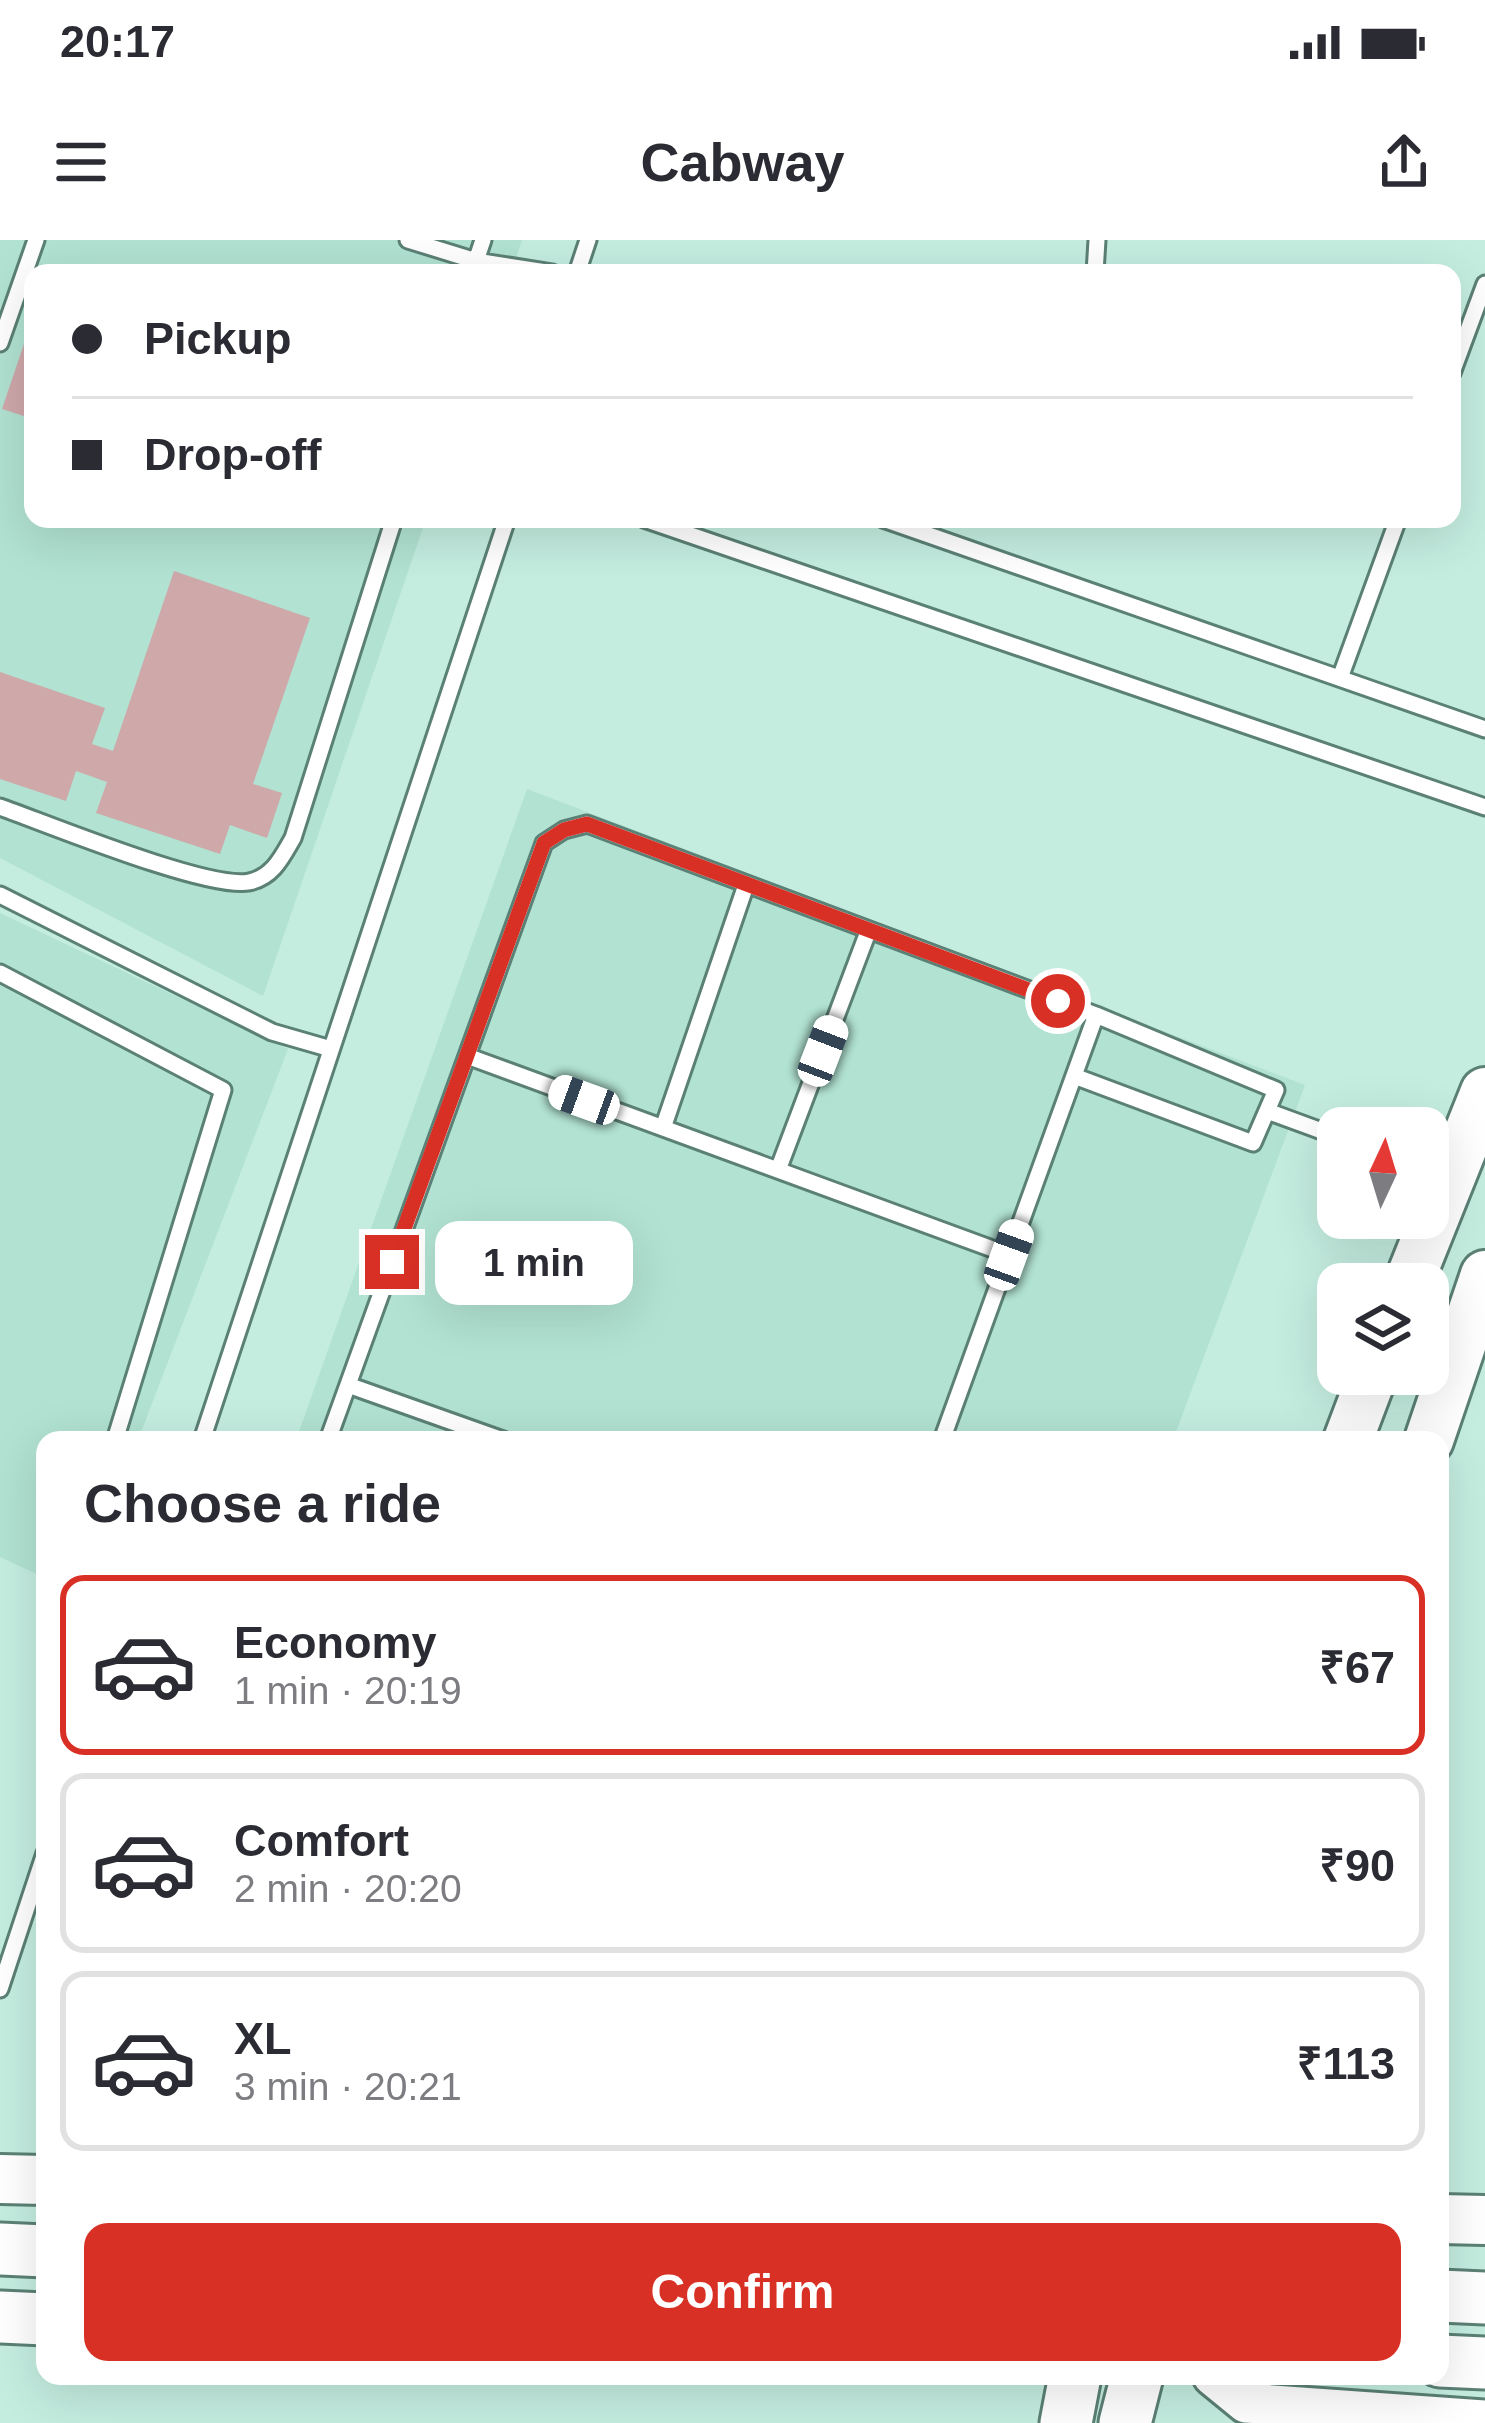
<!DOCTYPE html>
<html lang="en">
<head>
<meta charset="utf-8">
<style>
	body { margin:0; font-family:Helvetica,sans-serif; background:#f2f2f3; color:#2b2b33; height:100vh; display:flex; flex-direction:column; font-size:45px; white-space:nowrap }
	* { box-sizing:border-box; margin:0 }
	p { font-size:39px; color:#7c7c81 }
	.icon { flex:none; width:66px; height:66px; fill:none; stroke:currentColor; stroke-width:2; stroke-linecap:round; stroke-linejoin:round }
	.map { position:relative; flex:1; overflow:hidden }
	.details { position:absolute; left:36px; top:1191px; width:1413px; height:954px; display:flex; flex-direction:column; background:#fff; border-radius:24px; box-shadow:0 12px 48px #0002 }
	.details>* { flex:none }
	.guide { position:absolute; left:24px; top:24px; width:1437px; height:264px; border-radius:24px; box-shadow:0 12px 48px #0002; display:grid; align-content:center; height:264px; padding:0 48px; background:#fff }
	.needle { width:78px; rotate:4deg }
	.controls { position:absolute; left:1317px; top:867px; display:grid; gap:24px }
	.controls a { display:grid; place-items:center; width:132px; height:132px; border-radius:24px; background:#fff; box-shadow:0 12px 48px #0002; font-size:60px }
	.end { position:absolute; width:54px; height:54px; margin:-27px; border:15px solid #d93025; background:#fff; box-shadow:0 0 0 6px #fff }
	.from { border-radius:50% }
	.bubble { position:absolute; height:84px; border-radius:24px; background:#fff; box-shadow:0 12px 48px #0002; font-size:39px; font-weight:700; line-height:84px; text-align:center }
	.car { position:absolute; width:36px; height:72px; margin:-36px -18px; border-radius:15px; box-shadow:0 0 9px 3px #0007; background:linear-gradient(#fff 24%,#345 0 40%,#fff 0 76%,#345 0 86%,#fff 0) }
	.guide b { display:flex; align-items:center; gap:42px; height:114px; font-size:45px }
	.guide b+b { border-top:3px solid #e1e1e2 }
	.guide i { width:30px; height:30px; background:#2b2b33 }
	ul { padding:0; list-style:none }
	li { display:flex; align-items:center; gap:36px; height:180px; margin:0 24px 18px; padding:0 24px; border:6px solid #e1e1e2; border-radius:24px }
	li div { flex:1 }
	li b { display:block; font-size:45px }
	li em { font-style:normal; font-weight:700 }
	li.on { border-color:#d93025 }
	li>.icon { width:108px; height:108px; stroke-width:1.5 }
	h2 { padding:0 48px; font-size:54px; line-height:144px }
	.primary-button { display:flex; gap:24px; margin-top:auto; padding:24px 48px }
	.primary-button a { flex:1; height:138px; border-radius:24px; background:#d93025; color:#fff; font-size:48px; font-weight:700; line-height:138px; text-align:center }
	.status { display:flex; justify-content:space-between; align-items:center; height:84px; padding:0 60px; background:#fff; direction:ltr }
	.status svg { height:33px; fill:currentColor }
	header { display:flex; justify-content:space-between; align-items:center; height:156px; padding:0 48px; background:#fff; font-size:54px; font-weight:700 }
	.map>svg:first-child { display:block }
</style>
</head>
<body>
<div class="status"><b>20:17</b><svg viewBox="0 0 49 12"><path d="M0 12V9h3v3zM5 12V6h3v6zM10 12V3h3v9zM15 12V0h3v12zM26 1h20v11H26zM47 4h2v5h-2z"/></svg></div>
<header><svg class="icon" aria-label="menu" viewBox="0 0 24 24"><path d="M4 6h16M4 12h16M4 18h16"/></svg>Cabway<svg class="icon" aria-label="share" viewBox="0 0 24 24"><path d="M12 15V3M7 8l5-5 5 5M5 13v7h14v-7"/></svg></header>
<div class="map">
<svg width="1485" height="2183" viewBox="0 0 1485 2183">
	<rect width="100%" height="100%" fill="#c4ede0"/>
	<path fill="#b1e2d2" d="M0 0H522L511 33H33V279H426L263 756 0 618Z
		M527 549 1305 845 1173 1200H296Z
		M0 673 288 809 138 1200H45V1338L0 1317Z"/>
	<path fill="#cfa8aa" d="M32 80H33V179L2 169Z
		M174 331 310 378 253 544 282 553 267 598 230 585 220 614 96 573 107 542 76 531 66 561 0 539V432L105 468 92 504 113 511Z"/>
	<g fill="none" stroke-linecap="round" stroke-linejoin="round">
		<g stroke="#5b8075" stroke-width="21">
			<path id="service" d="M408 0 476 21 553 33
				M472 33 483 0
				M577 33 588 0
				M1095 33 1097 0
				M0 103 36 0
				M1452 133 1485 44
				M644 279 1485 567
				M883 279 1485 489
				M1340 438 1398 279
				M0 567C48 584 208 650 249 642 273 637 282 617 293 598L394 279
				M0 655 272 792 331 809
				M0 733 223 850 115 1200
				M467 816 1009 1015
				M1267 871 1338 897
				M663 888 746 645
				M778 930 868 692
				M348 1145 503 1200
				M202 1200 507 279
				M328 1200 544 603 564 590 587 584 1096 775 1276 850 1253 903 1074 836
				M942 1200 1096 775
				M0 1749 45 1613"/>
		</g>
		<g stroke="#5b8075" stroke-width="45">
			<path id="tertiary" d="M1213 2136 1246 2163 1485 2180"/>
		</g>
		<g stroke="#5b8075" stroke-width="54">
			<path id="primary" d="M1408 1044 1485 852
				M1348 1200 1373 1134
				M1429 1200 1485 1035
				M0 1939 45 1940
				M1440 1979 1485 1980"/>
		</g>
		<g stroke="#5b8075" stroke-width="57">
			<path id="trunk" d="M0 2009 45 2011
				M1440 2056 1485 2058
				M0 2077 45 2079
				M1440 2121 1485 2123
				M1066 2183 1075 2136
				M1125 2183 1137 2136"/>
		</g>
		<use href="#service" stroke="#fff" stroke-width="15"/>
		<use href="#tertiary" stroke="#fff" stroke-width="39"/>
		<use href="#primary" stroke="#fff" stroke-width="48"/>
		<use href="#trunk" stroke="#fff" stroke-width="51"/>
	</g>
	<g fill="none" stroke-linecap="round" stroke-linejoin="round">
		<path stroke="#d93025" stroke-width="15" d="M392 1022 544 603 564 590 587 584 1058 761"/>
	</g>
</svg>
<div class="controls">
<a><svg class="needle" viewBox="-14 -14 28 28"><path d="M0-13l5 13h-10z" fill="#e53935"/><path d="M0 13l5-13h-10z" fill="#7c7c81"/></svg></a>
<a><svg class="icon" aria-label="layers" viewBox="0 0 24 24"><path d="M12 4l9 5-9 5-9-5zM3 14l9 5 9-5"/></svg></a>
</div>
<i class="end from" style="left:1058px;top:761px"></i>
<i class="end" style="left:392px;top:1022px"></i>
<div class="bubble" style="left:435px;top:981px;width:198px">1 min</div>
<i class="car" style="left:823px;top:811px;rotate:21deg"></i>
<i class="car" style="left:584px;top:860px;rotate:290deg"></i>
<i class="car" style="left:1009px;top:1015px;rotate:20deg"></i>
<div class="guide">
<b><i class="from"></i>Pickup</b>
<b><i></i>Drop-off</b>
</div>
<section class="details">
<h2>Choose a ride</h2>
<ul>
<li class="on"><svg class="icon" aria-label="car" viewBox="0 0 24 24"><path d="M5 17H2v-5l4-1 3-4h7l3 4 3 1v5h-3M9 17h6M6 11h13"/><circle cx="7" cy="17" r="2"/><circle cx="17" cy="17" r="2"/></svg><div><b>Economy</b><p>1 min · 20:19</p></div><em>₹67</em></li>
<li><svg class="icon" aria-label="car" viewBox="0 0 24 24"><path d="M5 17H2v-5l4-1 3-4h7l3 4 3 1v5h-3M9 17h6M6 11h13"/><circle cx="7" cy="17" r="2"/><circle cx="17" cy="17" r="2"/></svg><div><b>Comfort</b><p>2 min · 20:20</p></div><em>₹90</em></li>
<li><svg class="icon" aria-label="car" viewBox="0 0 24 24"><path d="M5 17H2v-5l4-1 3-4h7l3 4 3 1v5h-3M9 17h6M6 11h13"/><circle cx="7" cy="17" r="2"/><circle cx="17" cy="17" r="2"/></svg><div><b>XL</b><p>3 min · 20:21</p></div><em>₹113</em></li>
</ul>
<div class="primary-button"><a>Confirm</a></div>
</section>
</div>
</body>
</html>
